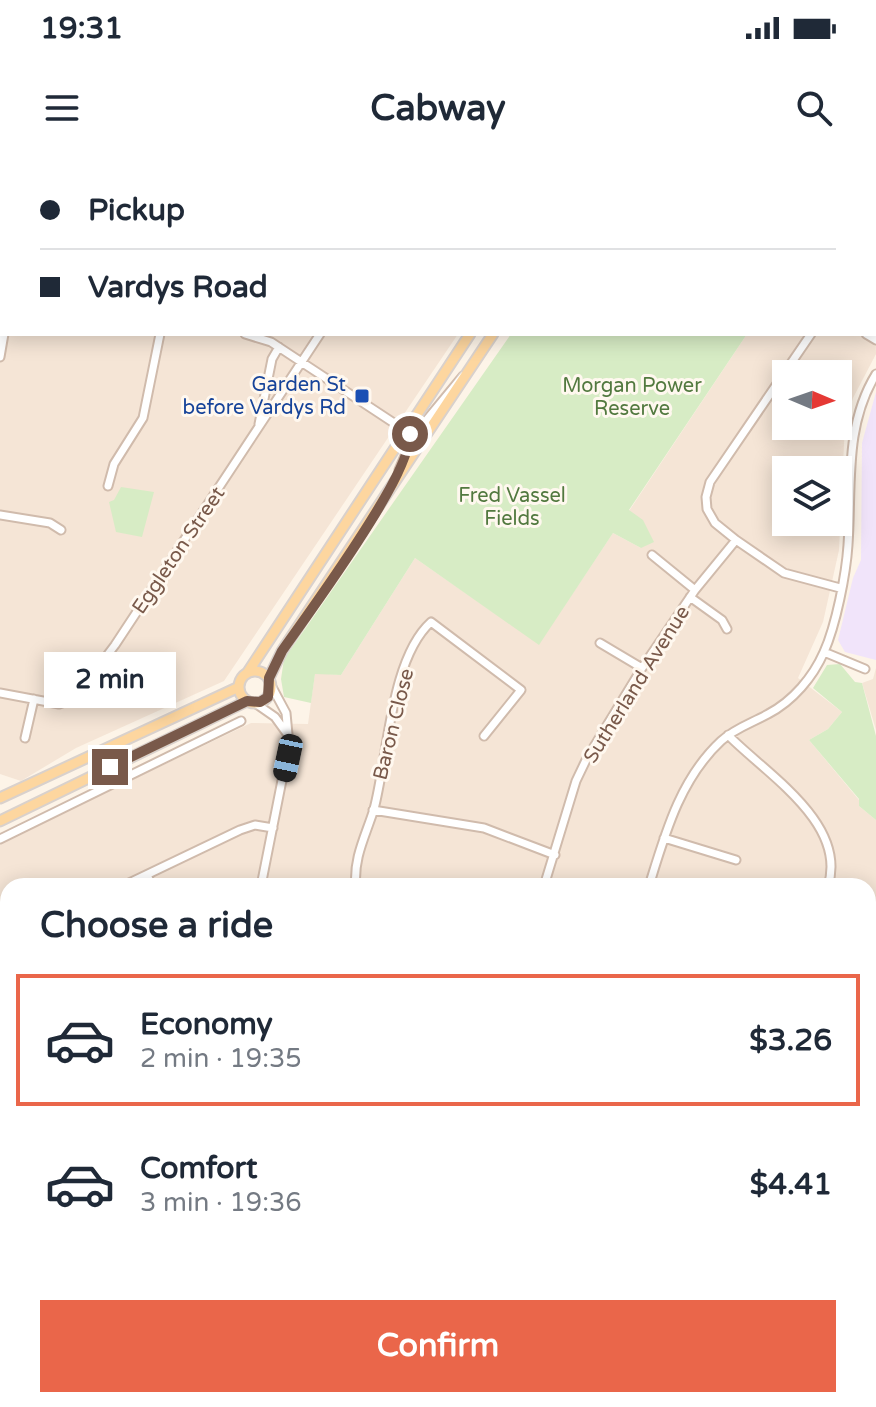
<!DOCTYPE html>
<html lang="en">
<head>
<meta charset="utf-8">
<style>
	body { margin:0; font-family:"Varela Round",sans-serif; background:#f2f2f3; color:#1f2937; height:100vh; display:flex; flex-direction:column; font-size:30px; white-space:nowrap }
	* { box-sizing:border-box; margin:0 }
	p { font-size:26px; color:#747a83 }
	.icon { flex:none; width:44px; height:44px; fill:none; stroke:currentColor; stroke-width:2; stroke-linecap:round; stroke-linejoin:round }
	.map { position:relative; flex:1; overflow:hidden }
	.sheet { position:absolute; left:0px; top:718px; width:876px; height:530px; display:flex; flex-direction:column; background:#fff; border-radius:24px 24px 0 0; box-shadow:0 4px 20px #0003 }
	.sheet>* { flex:none }
	.guide { position:absolute; left:0px; top:0px; width:876px; height:176px; box-shadow:0 4px 20px #0003; display:grid; align-content:center; height:176px; padding:0 40px; background:#fff }
	.needle { width:52px; rotate:92deg }
	.tools { position:absolute; left:772px; top:200px; display:grid; gap:16px }
	.tools a { display:grid; place-items:center; width:80px; height:80px; border-radius:0px; background:#fff; box-shadow:0 4px 20px #0003; font-size:40px }
	.end { position:absolute; width:36px; height:36px; margin:-18px; border:10px solid #79594a; background:#fff; box-shadow:0 0 0 4px #fff }
	.from { border-radius:50% }
	.bubble { position:absolute; height:56px; border-radius:0px; background:#fff; box-shadow:0 4px 20px #0003; font-size:26px; font-weight:700; line-height:56px; text-align:center }
	.car { position:absolute; width:24px; height:48px; margin:-24px -12px; border-radius:10px; box-shadow:0 0 6px 2px #0007; background:linear-gradient(#222 24%,#8ab4d8 0 40%,#222 0 76%,#8ab4d8 0 86%,#222 0) }
	.guide b { display:flex; align-items:center; gap:28px; height:76px; font-size:30px }
	.guide b+b { border-top:2px solid #e0e1e3 }
	.guide i { width:20px; height:20px; background:#1f2937 }
	ul { padding:0; list-style:none }
	li { display:flex; align-items:center; gap:24px; height:132px; margin:0 16px 12px; padding:0 24px; border:4px solid transparent; border-radius:0px }
	li div { flex:1 }
	li b { display:block; font-size:30px }
	li em { font-style:normal; font-weight:700 }
	li.selected { border-color:#ea664a }
	li>.icon { width:72px; height:72px; stroke-width:1.5 }
	h2 { padding:0 40px; font-size:36px; line-height:96px }
	.cta { display:flex; gap:16px; margin-top:auto; padding:16px 40px }
	.cta a { flex:1; height:92px; border-radius:0px; background:#ea664a; color:#fff; font-size:32px; font-weight:700; line-height:92px; text-align:center }
	.status { display:flex; justify-content:space-between; align-items:center; height:56px; padding:0 40px; background:#fff; direction:ltr }
	.status svg { height:22px; fill:currentColor }
	header { display:flex; justify-content:space-between; align-items:center; height:104px; padding:0 40px; background:#fff; font-size:36px; font-weight:700 }
	.map>svg:first-child { display:block }
</style>
</head>
<body>
<div class="status"><b>19:31</b><svg viewBox="0 0 49 12"><path d="M0 12V9h3v3zM5 12V6h3v6zM10 12V3h3v9zM15 12V0h3v12zM26 1h20v11H26zM47 4h2v5h-2z"/></svg></div>
<header><svg class="icon" aria-label="menu" viewBox="0 0 24 24"><path d="M4 6h16M4 12h16M4 18h16"/></svg>Cabway<svg class="icon" aria-label="search" viewBox="0 0 24 24"><circle cx="10" cy="10" r="6"/><path d="M15 15l6 6"/></svg></header>
<div class="map">
<svg width="876" height="1247" viewBox="0 0 876 1247">
	<rect width="100%" height="100%" fill="#fdf4e8"/>
	<path fill="#f5e5d6" fill-rule="evenodd" d="M0 0H573L2 2V174H458L224 521 76 588 21 621 0 614Z
		M874 121 876 194 853 238 845 263 839 390 823 462 798 518 842 552 828 569 809 580 859 640V646L876 660V814L868 821V726H8V1240H19L0 1241V683L251 563 308 564 315 513 341 515 415 398 539 484 613 373 641 388 629 351 747 174H874ZM786 214H838V266H786ZM786 310H838V362H786Z
		M876 508V570L862 523 873 519Z
		M876 846V1247H700L696 1240H868V852Z
		M160 1240H491L482 1247H187Z"/>
	<path fill="#f1e4fa" d="M876 232V500L845 492 838 480 853 418 861 400 862 283Z"/>
	<path fill="#d7ecc5" d="M616 0H871L872 2H616Z
		M511 174H747L629 350 643 360 654 382 641 388 613 373 539 485 415 398 341 515 315 514 311 543 284 537 281 519 284 499Z
		M121 327 154 332 142 377 116 372 109 342 114 340Z
		M840 504 855 522 862 523 876 576V660L859 646V639L809 580 828 569 842 552 813 528 827 505Z
		M533 1240H696L700 1247H524Z"/>
	<g fill="none" stroke-linecap="round" stroke-linejoin="round">
		<g stroke="#d0bbac" stroke-width="11">
			<path id="minor" d="M36 2V0
				M173 2V0
				M309 2V0
				M434 2 436 0
				M0 129H2
				M245 174 271 182 406 271
				M811 174 710 322 706 337 707 349 715 363 736 380 784 413 840 428
				M866 174 876 180
				M0 197 4 174
				M259 264 272 199 279 187
				M406 271 412 274 420 268 463 216
				M399 310 410 284 408 273
				M108 326 114 304 143 258 160 174
				M0 355 50 363 61 370
				M652 395 695 430
				M690 437 722 460 727 469
				M600 483 642 508
				M824 492 865 509
				M94 515 119 535
				M0 533 59 544 75 538 115 485 320 174
				M255 543 275 557 288 575
				M728 575C765 613 848 663 828 726
				M25 578 34 539
				M373 650 484 668 555 695
				M664 678 736 700
				M0 679 241 561
				M147 715 152 726
				M123 726 240 670 255 665 273 668
				M261 726 289 585 286 553 272 527
				M356 726C353 698 366 675 374 649 388 597 390 499 431 462L521 530 484 576
				M544 726 576 621 587 598 642 508 695 430 736 380
				M649 726C665 674 680 619 721 581 735 568 752 563 768 554 793 541 813 517 824 492 836 465 846 415 848 385 852 326 844 266 876 214
				M0 830 8 832
				M868 837 876 830
				M0 888 8 847
				M868 1012 876 1010
				M0 1042 8 1049
				M0 1072 8 1060
				M876 1165V1169
				M868 1192 876 1189
				M55 1247H141
				M154 1247 160 1243 166 1247
				M503 1247 513 1240
				M725 1247 732 1240"/>
		</g>
		<g stroke="#d9d1cc" stroke-width="13">
			<path id="major" d="M581 2 583 0
				M603 2 604 0
				M239 527a16 16 0 1 1 32 0a16 16 0 1 1-32 0Z
				M248 512 470 174
				M269 518 282 491 493 174
				M0 638 239 527
				M0 661 247 541"/>
		</g>
		<use href="#minor" stroke="#fff" stroke-width="7"/>
		<use href="#major" stroke="#fdd69f" stroke-width="9"/>
	</g>
	<g fill="none" stroke-linecap="round" stroke-linejoin="round">
		<path stroke="#79594a" stroke-width="10" d="M110 607 247 541 260 542 268 537 269 518 282 491C302 462 427 295 406 271L410 274"/>
	</g>
	<rect fill="#1a4fb4" stroke="#fff8ef" stroke-width="3" x="354" y="228" width="16" height="16" rx="4"/>
	<g text-anchor="middle" stroke-width="6" stroke-linejoin="round" paint-order="stroke">
		<g font-size="20" fill="#164399" stroke="#fff8ef" text-anchor="end">
			<text x="346" y="231">Garden St<tspan x="346" dy="23">before Vardys Rd</tspan></text>
		</g>
		<g font-size="20" fill="#52793f" stroke="#fff8ef">
			<text x="632" y="232">Morgan Power<tspan x="632" dy="23">Reserve</tspan></text>
			<text x="512" y="342">Fred Vassel<tspan x="512" dy="23">Fields</tspan></text>
		</g>
		<g font-size="20" fill="#79594a" stroke="#fff8ef">
			<text transform="translate(178 390) rotate(-56)" y="7">Eggleton Street</text>
			<text transform="translate(636 524) rotate(-58)" y="7">Sutherland Avenue</text>
			<text transform="translate(393 564) rotate(-76)" y="7">Baron Close</text>
		</g>
	</g>
</svg>
<div class="tools">
<a><svg class="needle" viewBox="-14 -14 28 28"><path d="M0-13l5 13h-10z" fill="#e53935"/><path d="M0 13l5-13h-10z" fill="#747a83"/></svg></a>
<a><svg class="icon" aria-label="layers" viewBox="0 0 24 24"><path d="M12 4l9 5-9 5-9-5zM3 14l9 5 9-5"/></svg></a>
</div>
<i class="end from" style="left:410px;top:274px"></i>
<i class="end" style="left:110px;top:607px"></i>
<div class="bubble" style="left:44px;top:492px;width:132px">2 min</div>
<i class="car" style="left:288px;top:598px;rotate:192deg"></i>
<div class="guide">
<b><i class="from"></i>Pickup</b>
<b><i></i>Vardys Road</b>
</div>
<section class="sheet">
<h2>Choose a ride</h2>
<ul>
<li class="selected"><svg class="icon" aria-label="car" viewBox="0 0 24 24"><path d="M5 17H2v-5l4-1 3-4h7l3 4 3 1v5h-3M9 17h6M6 11h13"/><circle cx="7" cy="17" r="2"/><circle cx="17" cy="17" r="2"/></svg><div><b>Economy</b><p>2 min · 19:35</p></div><em>$3.26</em></li>
<li><svg class="icon" aria-label="car" viewBox="0 0 24 24"><path d="M5 17H2v-5l4-1 3-4h7l3 4 3 1v5h-3M9 17h6M6 11h13"/><circle cx="7" cy="17" r="2"/><circle cx="17" cy="17" r="2"/></svg><div><b>Comfort</b><p>3 min · 19:36</p></div><em>$4.41</em></li>
</ul>
<div class="cta"><a>Confirm</a></div>
</section>
</div>
</body>
</html>
